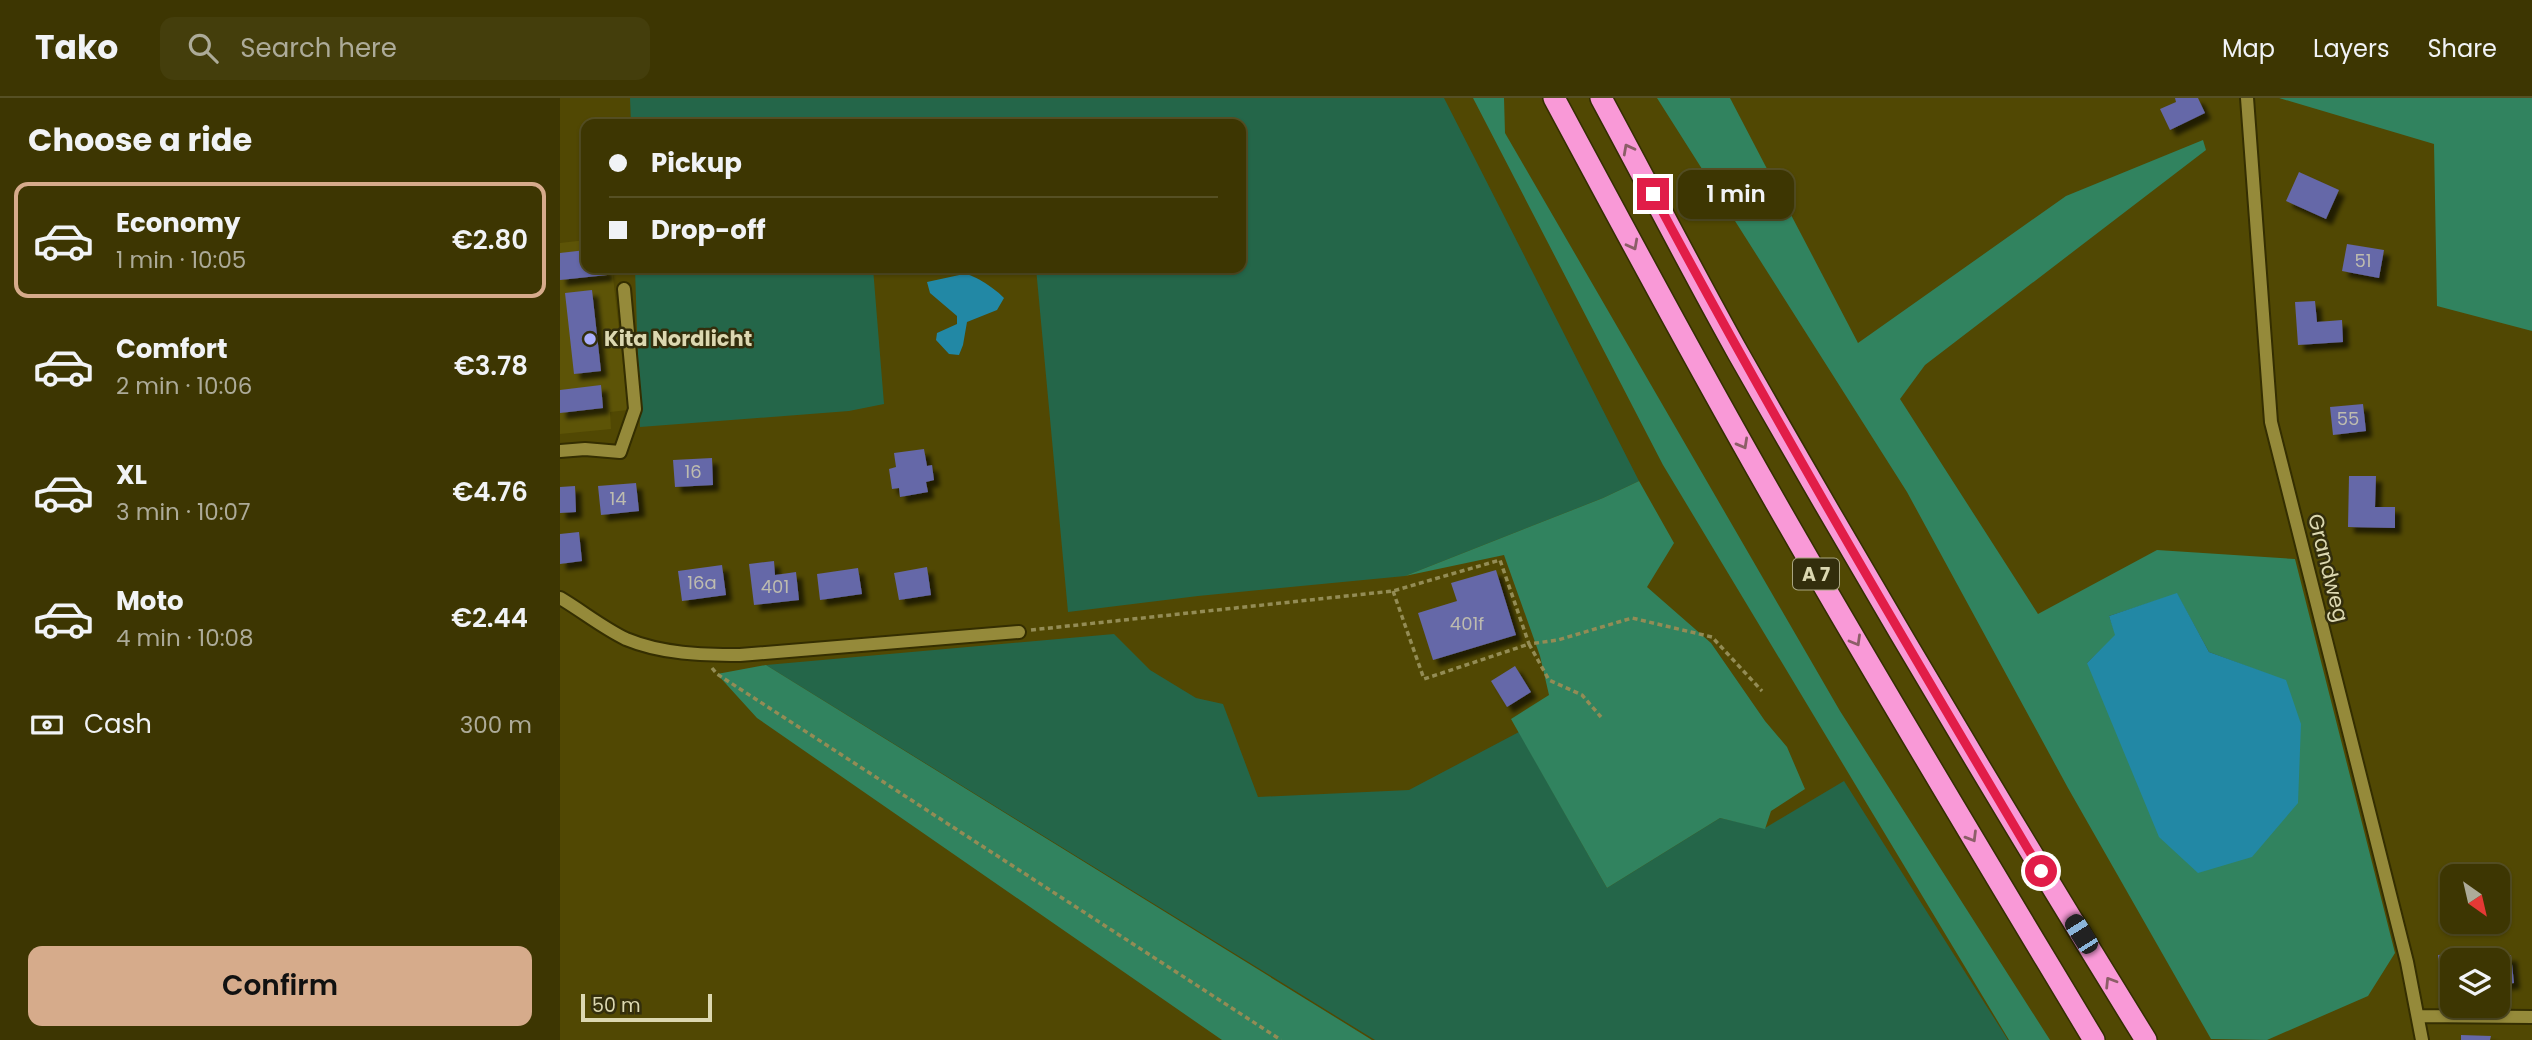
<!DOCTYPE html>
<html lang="en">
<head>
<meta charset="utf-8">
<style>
	body { margin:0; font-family:Poppins,sans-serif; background:#443e0c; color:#f1f3f6; height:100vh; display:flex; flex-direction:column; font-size:26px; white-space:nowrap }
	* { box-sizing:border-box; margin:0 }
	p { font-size:23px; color:#adab99 }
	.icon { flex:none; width:38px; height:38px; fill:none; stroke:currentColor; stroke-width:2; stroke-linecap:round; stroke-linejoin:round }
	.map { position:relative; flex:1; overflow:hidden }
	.drawer { display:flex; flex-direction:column; background:#3d3602; width:560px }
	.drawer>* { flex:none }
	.top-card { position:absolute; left:21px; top:21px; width:665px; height:154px; border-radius:14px; box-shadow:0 2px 5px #0004,0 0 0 2px #565024; display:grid; align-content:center; height:154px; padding:0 28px; background:#3d3602 }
	.needle { width:46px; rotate:146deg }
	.tools { position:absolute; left:1880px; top:766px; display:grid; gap:14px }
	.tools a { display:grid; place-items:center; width:70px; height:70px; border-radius:14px; background:#3d3602; box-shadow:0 2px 5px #0004,0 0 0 2px #565024; font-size:35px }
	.scale { position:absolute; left:21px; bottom:18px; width:131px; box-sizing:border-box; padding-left:7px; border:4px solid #dcd8b1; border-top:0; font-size:19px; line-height:24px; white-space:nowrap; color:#dcd8b1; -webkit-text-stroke:5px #332e0c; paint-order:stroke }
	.end { position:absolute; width:32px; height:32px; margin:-16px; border:9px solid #e11d48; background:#fff; box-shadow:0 0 0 4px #fff }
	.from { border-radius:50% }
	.bubble { position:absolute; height:49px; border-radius:14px; background:#3d3602; box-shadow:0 2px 5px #0004,0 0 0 2px #565024; font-size:23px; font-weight:600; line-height:49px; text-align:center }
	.car { position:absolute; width:21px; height:42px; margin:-21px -10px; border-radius:9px; box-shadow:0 0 5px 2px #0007; background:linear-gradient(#222 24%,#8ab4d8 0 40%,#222 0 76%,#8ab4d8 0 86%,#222 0) }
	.top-card b { display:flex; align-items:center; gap:24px; height:66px; font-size:26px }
	.top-card b+b { border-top:2px solid #565024 }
	.top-card i { width:18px; height:18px; background:#f1f3f6 }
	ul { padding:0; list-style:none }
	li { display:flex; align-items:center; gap:21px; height:116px; margin:0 14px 10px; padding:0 14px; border:4px solid transparent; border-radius:14px }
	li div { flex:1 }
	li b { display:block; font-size:26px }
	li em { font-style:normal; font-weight:600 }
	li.active { border-color:#d6ab8b }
	li>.icon { width:63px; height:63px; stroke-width:1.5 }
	h2 { padding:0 28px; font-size:32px; line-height:84px }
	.pay { display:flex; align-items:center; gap:18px; height:77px; padding:0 28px; font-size:26px }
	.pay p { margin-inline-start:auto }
	.cta { display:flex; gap:14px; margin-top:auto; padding:14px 28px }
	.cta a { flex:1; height:80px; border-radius:14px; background:#d6ab8b; color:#111; font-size:28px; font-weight:600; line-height:80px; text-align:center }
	header { display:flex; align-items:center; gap:42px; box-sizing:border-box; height:98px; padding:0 35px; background:#3d3602; border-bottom:2px solid #565024 }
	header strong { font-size:33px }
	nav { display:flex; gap:38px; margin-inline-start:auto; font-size:24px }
	.search { width:490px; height:63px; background:#443e0c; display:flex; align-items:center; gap:18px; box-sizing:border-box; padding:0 24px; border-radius:14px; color:#adab99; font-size:26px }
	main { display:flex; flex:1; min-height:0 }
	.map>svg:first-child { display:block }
</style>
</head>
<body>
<header>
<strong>Tako</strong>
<div class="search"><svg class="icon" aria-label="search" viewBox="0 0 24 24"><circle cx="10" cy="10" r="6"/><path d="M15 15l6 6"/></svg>Search here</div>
<nav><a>Map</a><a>Layers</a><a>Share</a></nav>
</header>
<main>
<section class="drawer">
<h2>Choose a ride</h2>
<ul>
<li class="active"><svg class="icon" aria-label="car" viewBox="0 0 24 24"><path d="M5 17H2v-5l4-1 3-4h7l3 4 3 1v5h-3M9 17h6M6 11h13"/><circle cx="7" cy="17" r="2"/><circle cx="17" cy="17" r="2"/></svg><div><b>Economy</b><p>1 min · 10:05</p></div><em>€2.80</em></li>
<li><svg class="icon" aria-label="car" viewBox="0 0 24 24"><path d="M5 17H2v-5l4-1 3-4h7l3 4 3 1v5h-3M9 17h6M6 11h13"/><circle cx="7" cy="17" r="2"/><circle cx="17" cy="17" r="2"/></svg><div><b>Comfort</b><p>2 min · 10:06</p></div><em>€3.78</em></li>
<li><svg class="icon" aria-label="car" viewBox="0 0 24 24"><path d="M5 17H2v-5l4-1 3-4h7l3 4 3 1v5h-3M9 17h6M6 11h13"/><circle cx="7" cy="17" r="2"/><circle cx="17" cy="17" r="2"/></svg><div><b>XL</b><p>3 min · 10:07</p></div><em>€4.76</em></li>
<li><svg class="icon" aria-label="car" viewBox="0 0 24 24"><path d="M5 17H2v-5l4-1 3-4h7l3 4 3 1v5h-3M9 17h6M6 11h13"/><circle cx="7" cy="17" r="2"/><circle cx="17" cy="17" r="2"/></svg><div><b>Moto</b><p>4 min · 10:08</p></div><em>€2.44</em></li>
</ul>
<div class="pay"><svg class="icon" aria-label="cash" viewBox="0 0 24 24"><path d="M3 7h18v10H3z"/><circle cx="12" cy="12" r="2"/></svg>Cash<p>300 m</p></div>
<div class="cta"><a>Confirm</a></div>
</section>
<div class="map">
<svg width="1972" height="942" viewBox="0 0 1972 942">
	<defs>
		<filter id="shadow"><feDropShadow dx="6" dy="6" stdDeviation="2" flood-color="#0009"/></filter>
	</defs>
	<rect width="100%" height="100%" fill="#514803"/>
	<path fill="#5d5407" d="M26 142V170H52L68 312 50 314 51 331 0 336V145Z"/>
	<path fill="#246649" d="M70 0H884L1079 383 1043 400 845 478 638 498 508 514 476 170H681V26H71Z
		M75 170H313L324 306 289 313 80 329Z
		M554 536 590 572 636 600 663 606 698 699 849 692 959 634 1047 790 1160 720 1205 730 1284 683 1448 942H815L206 567Z"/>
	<path fill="#31835f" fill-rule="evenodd" d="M913 0H944L945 35 1280 613 1490 942H1449L1103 367Z
		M1097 0H1170L1298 245 1506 98 1643 42 1646 52 1365 267 1340 301 1478 516 1597 452 1735 461 1835 855 1808 898 1707 942 1651 941 1508 690 1347 394ZM1617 496 1649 554 1726 583 1527 565 1556 537 1549 518Z
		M1719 0H1972V233L1877 208 1874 46Z
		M1079 383 1114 445 1087 489 1151 545 1205 623 1227 649 1245 691 1211 713 1205 731 1160 720 1047 790 951 621 989 597 980 558 944 457 845 478 1043 400Z
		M206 567 812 942H662L197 620 157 576Z"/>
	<path fill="#2288a5" d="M404 176C414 176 437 192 444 200L437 212 407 224 403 247 399 257 389 256 376 242 377 235 397 226V218L370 195 367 184Z
		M1617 495 1649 554 1726 582 1741 626 1738 705 1692 759 1638 775 1599 739 1527 565 1555 537 1549 518Z"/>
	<path fill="#6567a8" filter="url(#shadow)" d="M1615 0H1638L1645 15 1610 32 1600 11 1616 4Z
		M1739 74 1779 92 1766 121 1726 103Z
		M1787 146 1824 152 1819 180 1782 173Z
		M26 152V170H46L47 177 0 182V155Z
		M32 192 41 273 14 276 5 195Z
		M1755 203 1757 224 1782 222 1783 244 1738 247 1735 204Z
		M41 287 43 310 0 315V292Z
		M1803 306 1806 333 1773 337 1770 309Z
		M364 351 367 368 372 367 374 382 366 384 368 394 340 399 339 390 332 391 329 371 336 369 334 355Z
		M152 360 153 387 115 389 113 362Z
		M1789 378H1816L1815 409H1835V430L1788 429Z
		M76 385 79 413 41 417 38 388Z
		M15 388 16 414 0 415V389Z
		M19 434 22 463 0 466V436Z
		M214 463 215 477 236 474 239 502 194 507 189 466Z
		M162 467 166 497 122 503 118 473Z
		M367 469 371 497 339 502 334 475Z
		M298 470 302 496 260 502 257 476Z
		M936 472 956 537 873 562 858 515 897 503 891 485Z
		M955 568 971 594 947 609 931 583Z
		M1906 854 1907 863H1892V892L1881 893 1878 857Z
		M1951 857 1954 885 1937 887V863H1916V861Z
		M1901 937 1931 938 1930 942H1901Z"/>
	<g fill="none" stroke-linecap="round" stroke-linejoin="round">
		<g stroke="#342e01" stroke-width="16">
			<path id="minor" d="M1687 0 1711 324 1847 864 1862 942
				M0 353 25 351 60 354 75 311 64 191
				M0 500C22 513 43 530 66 541 102 556 142 557 180 557L459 534
				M1858 918 1972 919"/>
		</g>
		<g stroke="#342e01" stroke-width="24">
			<path id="highway" d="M994 0C1074 149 1154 298 1239 445 1335 612 1435 777 1534 942
				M1041 0C1087 85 1131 171 1178 255 1310 487 1446 716 1586 942"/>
		</g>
		<path stroke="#938c55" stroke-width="3.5" stroke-dasharray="5 3.5" stroke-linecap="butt" d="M833 493 864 581 969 546 989 582 1022 597 1041 619
			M471 532 833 493 940 462 969 546 998 542 1072 520 1152 539 1202 593
			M152 570 157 576 721 942"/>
		<use href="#minor" stroke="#958a3a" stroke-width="12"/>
		<use href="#highway" stroke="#f999d7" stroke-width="21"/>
	</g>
	<defs><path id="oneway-chevron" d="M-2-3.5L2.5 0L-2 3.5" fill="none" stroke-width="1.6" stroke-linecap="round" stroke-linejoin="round" transform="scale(1.75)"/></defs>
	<g stroke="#8c5e67">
		<use href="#oneway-chevron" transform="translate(1068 51) rotate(-118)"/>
		<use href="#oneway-chevron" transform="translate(1073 147) rotate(62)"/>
		<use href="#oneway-chevron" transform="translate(1183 346) rotate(61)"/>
		<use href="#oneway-chevron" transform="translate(1296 543) rotate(60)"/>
		<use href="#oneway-chevron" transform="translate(1412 739) rotate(59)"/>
		<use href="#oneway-chevron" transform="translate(1550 884) rotate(-122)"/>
	</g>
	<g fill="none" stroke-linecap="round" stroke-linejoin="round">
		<path stroke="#e11d48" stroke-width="9" d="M1093 96C1216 326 1348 549 1481 773"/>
	</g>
	<circle fill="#abaffb" stroke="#332e0c" stroke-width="2.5" cx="30" cy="241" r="7"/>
	<g text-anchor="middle" stroke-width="5" stroke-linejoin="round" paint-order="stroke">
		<g font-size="18" fill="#bebcaf">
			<text x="1803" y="169">51</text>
			<text x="1788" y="327">55</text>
			<text x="133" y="380">16</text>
			<text x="58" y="407">14</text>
			<text x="142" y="491">16a</text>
			<text x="215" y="495">401</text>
			<text x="907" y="532">401f</text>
		</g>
		<rect fill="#332e0c" stroke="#a9a580" stroke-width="2" x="1233" y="460.5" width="46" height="31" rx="5"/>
		<g font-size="19" font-weight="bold" fill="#dcd8b1">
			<text x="1256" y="483">A 7</text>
		</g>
		<g font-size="21" font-weight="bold" fill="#dcd8b1" stroke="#332e0c" text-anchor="start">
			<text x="44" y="248">Kita Nordlicht</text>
		</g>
		<g font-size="21" fill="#dcd8b1" stroke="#332e0c">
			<text transform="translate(1768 470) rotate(76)" y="7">Grandweg</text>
		</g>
	</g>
</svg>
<div class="tools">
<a><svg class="needle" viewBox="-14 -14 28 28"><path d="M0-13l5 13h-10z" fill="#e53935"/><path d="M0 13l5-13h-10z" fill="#adab99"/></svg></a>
<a><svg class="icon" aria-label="layers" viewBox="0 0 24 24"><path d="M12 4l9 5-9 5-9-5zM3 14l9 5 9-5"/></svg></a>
</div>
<div class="scale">50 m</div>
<i class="end from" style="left:1481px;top:773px"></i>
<i class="end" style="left:1093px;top:96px"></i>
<div class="bubble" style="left:1118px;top:72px;width:116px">1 min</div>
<i class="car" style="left:1521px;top:836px;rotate:328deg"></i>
<div class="top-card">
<b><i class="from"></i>Pickup</b>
<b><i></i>Drop-off</b>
</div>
</div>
</main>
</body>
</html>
